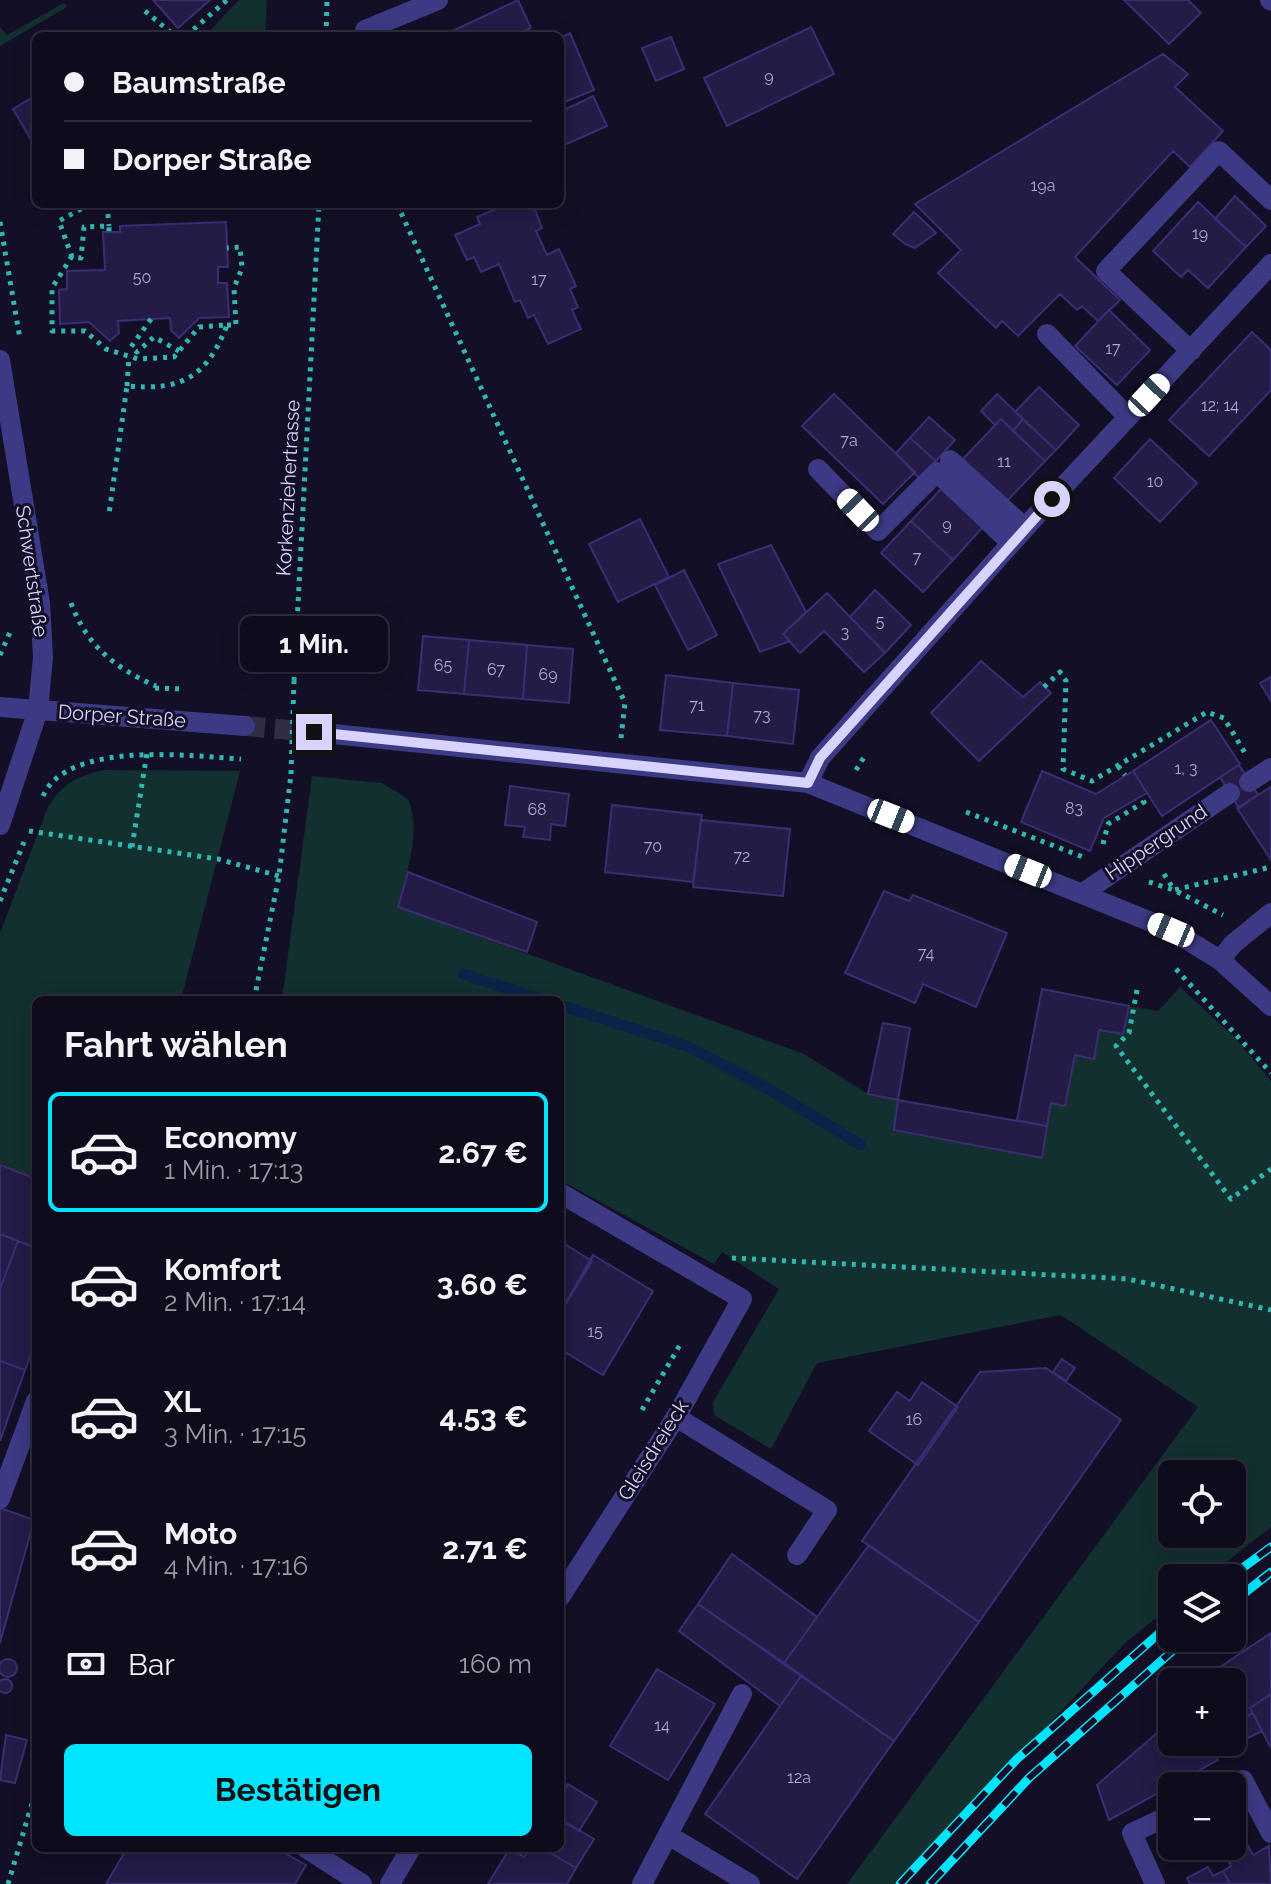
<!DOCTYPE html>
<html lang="de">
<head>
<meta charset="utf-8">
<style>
	body { margin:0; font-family:Raleway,sans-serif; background:#1c1929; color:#f1f3f6; height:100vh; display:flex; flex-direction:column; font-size:30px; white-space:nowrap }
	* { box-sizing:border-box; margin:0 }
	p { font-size:26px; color:#9b9ba3 }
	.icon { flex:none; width:44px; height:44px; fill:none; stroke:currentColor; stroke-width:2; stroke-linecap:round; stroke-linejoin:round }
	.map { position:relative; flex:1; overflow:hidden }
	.details { position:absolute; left:32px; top:996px; width:532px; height:856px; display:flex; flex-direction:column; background:#0e0b1c; border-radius:12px; box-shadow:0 4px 20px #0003,0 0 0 2px #2e2b3b }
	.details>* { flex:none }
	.hud { position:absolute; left:32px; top:32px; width:532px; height:176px; border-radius:12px; box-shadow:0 4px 20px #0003,0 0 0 2px #2e2b3b; display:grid; align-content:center; height:176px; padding:0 32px; background:#0e0b1c }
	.buttons { position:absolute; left:1158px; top:1460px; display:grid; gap:16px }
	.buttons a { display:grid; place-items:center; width:88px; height:88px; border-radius:12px; background:#0e0b1c; box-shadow:0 4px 20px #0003,0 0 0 2px #2e2b3b; font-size:40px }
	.end { position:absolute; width:36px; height:36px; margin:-18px; border:10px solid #d9d4ff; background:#111; box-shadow:0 0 0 4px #111 }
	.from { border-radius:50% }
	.bubble { position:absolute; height:56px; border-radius:12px; background:#0e0b1c; box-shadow:0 4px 20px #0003,0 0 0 2px #2e2b3b; font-size:26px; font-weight:700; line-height:56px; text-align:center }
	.car { position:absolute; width:24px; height:48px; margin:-24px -12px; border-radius:10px; box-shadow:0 0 6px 2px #0007; background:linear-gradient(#fff 24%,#345 0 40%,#fff 0 76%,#345 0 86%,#fff 0) }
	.hud b { display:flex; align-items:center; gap:28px; height:76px; font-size:30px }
	.hud b+b { border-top:2px solid #2e2b3b }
	.hud i { width:20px; height:20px; background:#f1f3f6 }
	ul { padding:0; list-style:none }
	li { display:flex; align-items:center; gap:24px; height:120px; margin:0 16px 12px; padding:0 16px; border:4px solid transparent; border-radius:12px }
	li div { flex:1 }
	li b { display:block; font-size:30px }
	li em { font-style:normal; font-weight:700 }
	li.active { border-color:#00e5ff }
	li>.icon { width:72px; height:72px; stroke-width:1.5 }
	h2 { padding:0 32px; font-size:36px; line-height:96px }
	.pay { display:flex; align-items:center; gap:20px; height:88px; padding:0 32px; font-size:30px }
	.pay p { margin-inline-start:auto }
	.button { display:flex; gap:16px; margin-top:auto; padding:16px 32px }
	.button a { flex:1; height:92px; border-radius:12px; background:#00e5ff; color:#111; font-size:32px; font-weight:700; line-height:92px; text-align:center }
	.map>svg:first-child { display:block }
</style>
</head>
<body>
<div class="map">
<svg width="1271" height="1884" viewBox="0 0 1271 1884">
	<rect width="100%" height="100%" fill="#130f26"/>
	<path fill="#12302f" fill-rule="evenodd" d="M239 0H267L265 36H205Z
		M64 3 67 7 0 46V27L7 35Z
		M104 770 240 771 181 1000H36V1179L0 1165V933L48 807C62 784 77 776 104 770Z
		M312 776 382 783 408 799C422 834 406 872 398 907L804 1054 868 1094 898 1100 894 1131 1042 1157 1051 1103 1065 1105 1075 1055 1094 1059 1099 1030 1123 1034 1129 1006 1158 1011 1180 987 1236 1039 1271 1081V1527L1206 1578H1172V1605L1124 1644 899 1884H847L1198 1407 1061 1315 817 1363 771 1449 714 1415 713 1402 779 1289 722 1252 714 1264 560 1180V1000H282ZM1172 1474H1232V1534H1172Z"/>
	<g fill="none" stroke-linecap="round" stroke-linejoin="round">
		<path stroke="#0c2248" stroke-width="11" d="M463 974 543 1000
			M560 1005 687 1046 767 1088 861 1145"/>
	</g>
	<path fill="#241b47" stroke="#3b2d73" stroke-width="2" d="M153 0H210L178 28Z
		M518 0 531 28 513 36H442Z
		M1124 0H1188L1201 13 1169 44Z
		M811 27 834 74 727 126 704 78Z
		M570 33 594 90 560 104V38Z
		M671 37 684 69 656 81 642 48Z
		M1163 54 1188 74 1175 87 1223 131 1190 167 1173 151 1075 257 1120 300 1098 321 1082 306 1077 310 1060 294 1018 336 1002 321 996 328 938 273 961 250 915 204Z
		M36 95V148L13 109Z
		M593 96 607 126 560 147V112Z
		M1235 196 1266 226 1246 247 1215 219Z
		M1198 202 1246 247 1208 288 1188 270 1181 277 1153 251Z
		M496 204H533L542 228 536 231 547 255 559 249 576 286 570 289 578 307 572 310 581 329 548 344 534 315 528 318 520 300 515 302 499 264 481 272 474 257 467 260 455 235 480 224 477 217 498 208Z
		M914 212 936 233 915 248 905 244 893 234Z
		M226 222 228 267H218V283H227L229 317 199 318 179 338 171 330 170 318 118 321 119 333 110 341 89 322 60 324 59 290 67 289V271L105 270 103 232H120V226Z
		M1109 310 1150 350 1117 385 1075 346Z
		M1252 332 1271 350V390L1209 456 1169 420Z
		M1039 387 1079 425 1056 450 1015 412Z
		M834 394 915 472 883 504 802 426Z
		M997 394 1023 419 1013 431 1001 419 995 425 981 411Z
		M929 417 955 440 936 461 910 438Z
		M1001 419 1045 461 1007 501 962 460Z
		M1023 419 1056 450 1045 461 1013 431Z
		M910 438 936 461 919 478 896 453Z
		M1150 439 1197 483 1160 522 1114 478Z
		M941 489 983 527 953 560 911 521Z
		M640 519 669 577 618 602 589 544Z
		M911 521 953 560 923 592 881 553Z
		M771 545 806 612 783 634 790 641 760 652 718 564Z
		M684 570 717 635 688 650 655 585Z
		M875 590 911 625 885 653 850 617Z
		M827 593 885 653 864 672 824 631 800 653 783 634Z
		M423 636 469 640 464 694 418 690Z
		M469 640 527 645 523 699 464 694Z
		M527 645 573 649 569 703 523 699Z
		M981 661 1023 697 1040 682 1051 693 979 761 931 713Z
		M666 675 733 683 727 736 660 730Z
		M1271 677V701L1260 683Z
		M733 683 799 690 793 744 727 736Z
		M1211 720 1240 764 1162 816 1133 771Z
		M1239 765 1258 795 1239 808 1220 777Z
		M1042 771 1096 794 1133 771 1147 793 1104 818 1090 851 1021 822Z
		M510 786 569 794 565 826 551 824 550 840 523 837 525 827 505 825Z
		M1271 787V860L1237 808Z
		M612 805 702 815 693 882 605 872Z
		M701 820 790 829 783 896 693 887Z
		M408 872 537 922 527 952 398 907Z
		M884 891 909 901 913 895 1007 933 976 1007 923 984 915 1003 845 973Z
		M1042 989 1129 1006 1123 1034 1099 1030 1094 1059 1075 1055 1065 1106 1051 1103 1047 1126 1017 1120Z
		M883 1023 910 1028 898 1100 868 1094Z
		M898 1100 1047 1126 1042 1158 894 1130Z
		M0 1165 36 1179V1248L0 1234Z
		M0 1234 18 1241 0 1289Z
		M18 1241 36 1248V1342L25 1370 0 1361V1289Z
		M560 1241 592 1261 560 1313Z
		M593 1255 653 1291 603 1375 560 1349V1313Z
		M1062 1359 1075 1368 1066 1381 1053 1372Z
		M0 1361 25 1370 0 1441Z
		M1046 1368 1121 1420 979 1622 862 1541 980 1372Z
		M922 1382 958 1407 918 1465 869 1431 897 1392 910 1401Z
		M0 1508 34 1520 0 1643Z
		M869 1545 979 1622 894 1741 784 1663Z
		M732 1554 817 1617 784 1663 698 1604Z
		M698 1604 801 1676 780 1706 679 1631Z
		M1271 1633V1694L1250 1708 1253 1713 1232 1724V1682H1203L1202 1679Z
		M-1 1668a9 9 0 1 1 18 0a9 9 0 1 1-18 0Z
		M657 1669 715 1704 668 1780 610 1746Z
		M801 1676 894 1741 797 1879 705 1814Z
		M-2 1686a7 7 0 1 1 14 0a7 7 0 1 1-14 0Z
		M1271 1694V1748L1250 1708Z
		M1253 1713 1262 1731 1236 1744 1232 1724Z
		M1172 1720V1742H1206L1218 1760 1109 1820 1097 1785Z
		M6 1735 27 1740 15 1783 0 1780Z
		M568 1784 597 1802 579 1831 560 1819V1798Z
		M560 1819 594 1839 576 1868 542 1848H560Z
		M1248 1846 1253 1855 1269 1846 1271 1884H1230L1223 1871 1231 1866 1227 1857Z
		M127 1848H276L306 1865 295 1884H106Z
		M510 1848 524 1857 530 1848H542L576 1868 567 1884H488Z
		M1208 1867 1213 1876 1223 1871 1230 1884H1190L1187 1878Z"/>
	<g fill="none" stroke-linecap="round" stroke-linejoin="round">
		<path stroke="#312d47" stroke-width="20" stroke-dasharray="20 10" stroke-linecap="butt" d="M245 726 314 732"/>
		<path stroke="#2fb8b0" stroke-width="5" stroke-dasharray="4 6" stroke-linecap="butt" d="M145 11 175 36
			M186 36 227 0
			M326 36 327 0
			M90 204 59 221 72 257 81 258 84 227 109 226V232
			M107 204 109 226
			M397 204 625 703 621 738
			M0 222 20 339
			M72 256 52 288V331H85L106 349 138 359 174 357 199 327 227 325C207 377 182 391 127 386L109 514
			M151 319 131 347 137 352 154 337 179 351
			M227 325H236L234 288 242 268 240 247 227 248
			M127 386 129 357
			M71 603C87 646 115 668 156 686
			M0 655 11 630
			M294 681 319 204
			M1044 687 1060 672 1066 681 1063 769 1092 781 1207 712 1224 718 1245 753
			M155 688 183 689
			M1118 766 1125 775
			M856 770 866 754
			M43 796C68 740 191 756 241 759
			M966 812 1083 857
			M29 831 218 859 279 876
			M1103 844 1108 824 1144 802 1140 797
			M132 847 147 753
			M1164 874 1174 890 1271 867
			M1149 882 1174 890 1223 915
			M0 901 24 842
			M1176 969 1271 1073
			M1137 990 1129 1033 1116 1046 1231 1199 1271 1169
			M254 1000 279 876 291 774
			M732 1258 1128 1279 1271 1310
			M642 1410 681 1343
			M8 1884 36 1790"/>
		<path stroke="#3d3a85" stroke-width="20" d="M1270 0 1271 1
			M365 30 438 0
			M1047 334 1128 417
			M1191 351 1106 271 1219 151 1271 200
			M0 360 40 603 43 657 38 710 0 825
			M950 460 1025 528
			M818 469 878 531 937 472 1011 543
			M0 707 245 726
			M314 732 808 783 1171 930 1220 960 1271 1006
			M1249 782 1271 768
			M808 783 820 758 1033 519 1271 264
			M1083 893 1230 793
			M1220 960 1233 944 1271 913
			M560 1193 742 1299 676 1417 560 1597
			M676 1417 827 1510 797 1555
			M0 1499 36 1401
			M1231 1786 1243 1780 1271 1833
			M668 1835 750 1884
			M306 1848 362 1884
			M390 1884 411 1848
			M642 1884 742 1694
			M1155 1884 1132 1833 1172 1814"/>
		<g stroke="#00e5ff" stroke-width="9">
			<path id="rail" d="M1229 1578 1271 1547
				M1232 1603 1271 1572
				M900 1884 1016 1760 1172 1622
				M930 1884 1030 1777 1187 1638"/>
		</g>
		<use href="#rail" stroke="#130f26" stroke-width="6" stroke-dasharray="18" stroke-linecap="butt"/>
		<path stroke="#2fb8b0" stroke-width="5" stroke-dasharray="4 6" stroke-linecap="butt" d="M291 774 294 681"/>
	</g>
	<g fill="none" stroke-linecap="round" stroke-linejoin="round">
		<path stroke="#d9d4ff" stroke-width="10" d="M314 732 808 783 820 758 1052 499"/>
	</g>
	<g text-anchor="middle" stroke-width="6" stroke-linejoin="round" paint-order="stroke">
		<g font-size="16" fill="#aca6d1">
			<text x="769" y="82">9</text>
			<text x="1043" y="191">19a</text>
			<text x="1200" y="239">19</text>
			<text x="142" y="283">50</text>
			<text x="539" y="285">17</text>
			<text x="1113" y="354">17</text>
			<text x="1220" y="411">12; 14</text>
			<text x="849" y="446">7a</text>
			<text x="1004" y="467">11</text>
			<text x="1155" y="487">10</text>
			<text x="947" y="530">9</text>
			<text x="917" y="563">7</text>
			<text x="880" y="627">5</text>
			<text x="845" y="638">3</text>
			<text x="443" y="671">65</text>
			<text x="496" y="675">67</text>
			<text x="548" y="680">69</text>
			<text x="697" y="711">71</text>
			<text x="762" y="721">73</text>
			<text x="1186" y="774">1, 3</text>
			<text x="1074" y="814">83</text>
			<text x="537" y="815">68</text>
			<text x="653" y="852">70</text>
			<text x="742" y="862">72</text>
			<text x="926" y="959">74</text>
			<text x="595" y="1337">15</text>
			<text x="914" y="1425">16</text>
			<text x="662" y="1731">14</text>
			<text x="799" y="1783">12a</text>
		</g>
		<g font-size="20" fill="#d9d4ff" stroke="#130f26">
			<text transform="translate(288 488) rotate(-87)" y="7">Korkenziehertrasse</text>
			<text transform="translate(32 571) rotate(82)" y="7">Schwertstraße</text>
			<text transform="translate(122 716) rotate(4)" y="7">Dorper Straße</text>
			<text transform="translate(1156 842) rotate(-34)" y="7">Hippergrund</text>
			<text transform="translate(653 1450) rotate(-58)" y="7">Gleisdreieck</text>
		</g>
	</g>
</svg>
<div class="buttons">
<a><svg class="icon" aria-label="locate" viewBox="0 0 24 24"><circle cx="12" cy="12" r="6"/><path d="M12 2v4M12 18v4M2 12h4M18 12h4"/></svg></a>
<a><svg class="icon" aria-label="layers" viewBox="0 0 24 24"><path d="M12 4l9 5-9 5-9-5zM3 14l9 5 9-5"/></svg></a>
<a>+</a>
<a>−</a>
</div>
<i class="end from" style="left:1052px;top:499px"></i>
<i class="end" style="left:314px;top:732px"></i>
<div class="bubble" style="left:240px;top:616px;width:148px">1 Min.</div>
<i class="car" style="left:1149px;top:395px;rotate:43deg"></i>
<i class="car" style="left:858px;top:510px;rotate:316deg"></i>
<i class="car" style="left:891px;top:816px;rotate:112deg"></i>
<i class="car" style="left:1028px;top:871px;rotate:292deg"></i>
<i class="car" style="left:1171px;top:930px;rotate:293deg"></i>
<div class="hud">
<b><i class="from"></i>Baumstraße</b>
<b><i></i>Dorper Straße</b>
</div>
<section class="details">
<h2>Fahrt wählen</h2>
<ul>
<li class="active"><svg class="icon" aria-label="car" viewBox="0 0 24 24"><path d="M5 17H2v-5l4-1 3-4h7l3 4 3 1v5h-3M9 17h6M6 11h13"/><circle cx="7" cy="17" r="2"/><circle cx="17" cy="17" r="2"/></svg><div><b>Economy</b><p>1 Min. · 17:13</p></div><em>2.67 €</em></li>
<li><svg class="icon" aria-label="car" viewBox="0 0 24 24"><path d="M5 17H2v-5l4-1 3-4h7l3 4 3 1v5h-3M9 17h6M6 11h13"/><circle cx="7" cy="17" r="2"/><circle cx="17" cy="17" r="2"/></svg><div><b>Komfort</b><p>2 Min. · 17:14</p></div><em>3.60 €</em></li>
<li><svg class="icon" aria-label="car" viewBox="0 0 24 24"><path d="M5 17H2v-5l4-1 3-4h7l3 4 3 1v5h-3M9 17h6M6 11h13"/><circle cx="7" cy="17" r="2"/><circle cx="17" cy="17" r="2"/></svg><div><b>XL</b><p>3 Min. · 17:15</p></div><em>4.53 €</em></li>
<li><svg class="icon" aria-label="car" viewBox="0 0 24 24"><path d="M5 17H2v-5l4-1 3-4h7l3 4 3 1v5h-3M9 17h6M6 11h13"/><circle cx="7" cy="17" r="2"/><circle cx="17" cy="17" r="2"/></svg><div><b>Moto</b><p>4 Min. · 17:16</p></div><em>2.71 €</em></li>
</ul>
<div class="pay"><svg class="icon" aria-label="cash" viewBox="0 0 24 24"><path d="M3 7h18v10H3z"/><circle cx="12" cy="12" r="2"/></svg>Bar<p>160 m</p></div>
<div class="button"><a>Bestätigen</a></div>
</section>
</div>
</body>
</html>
